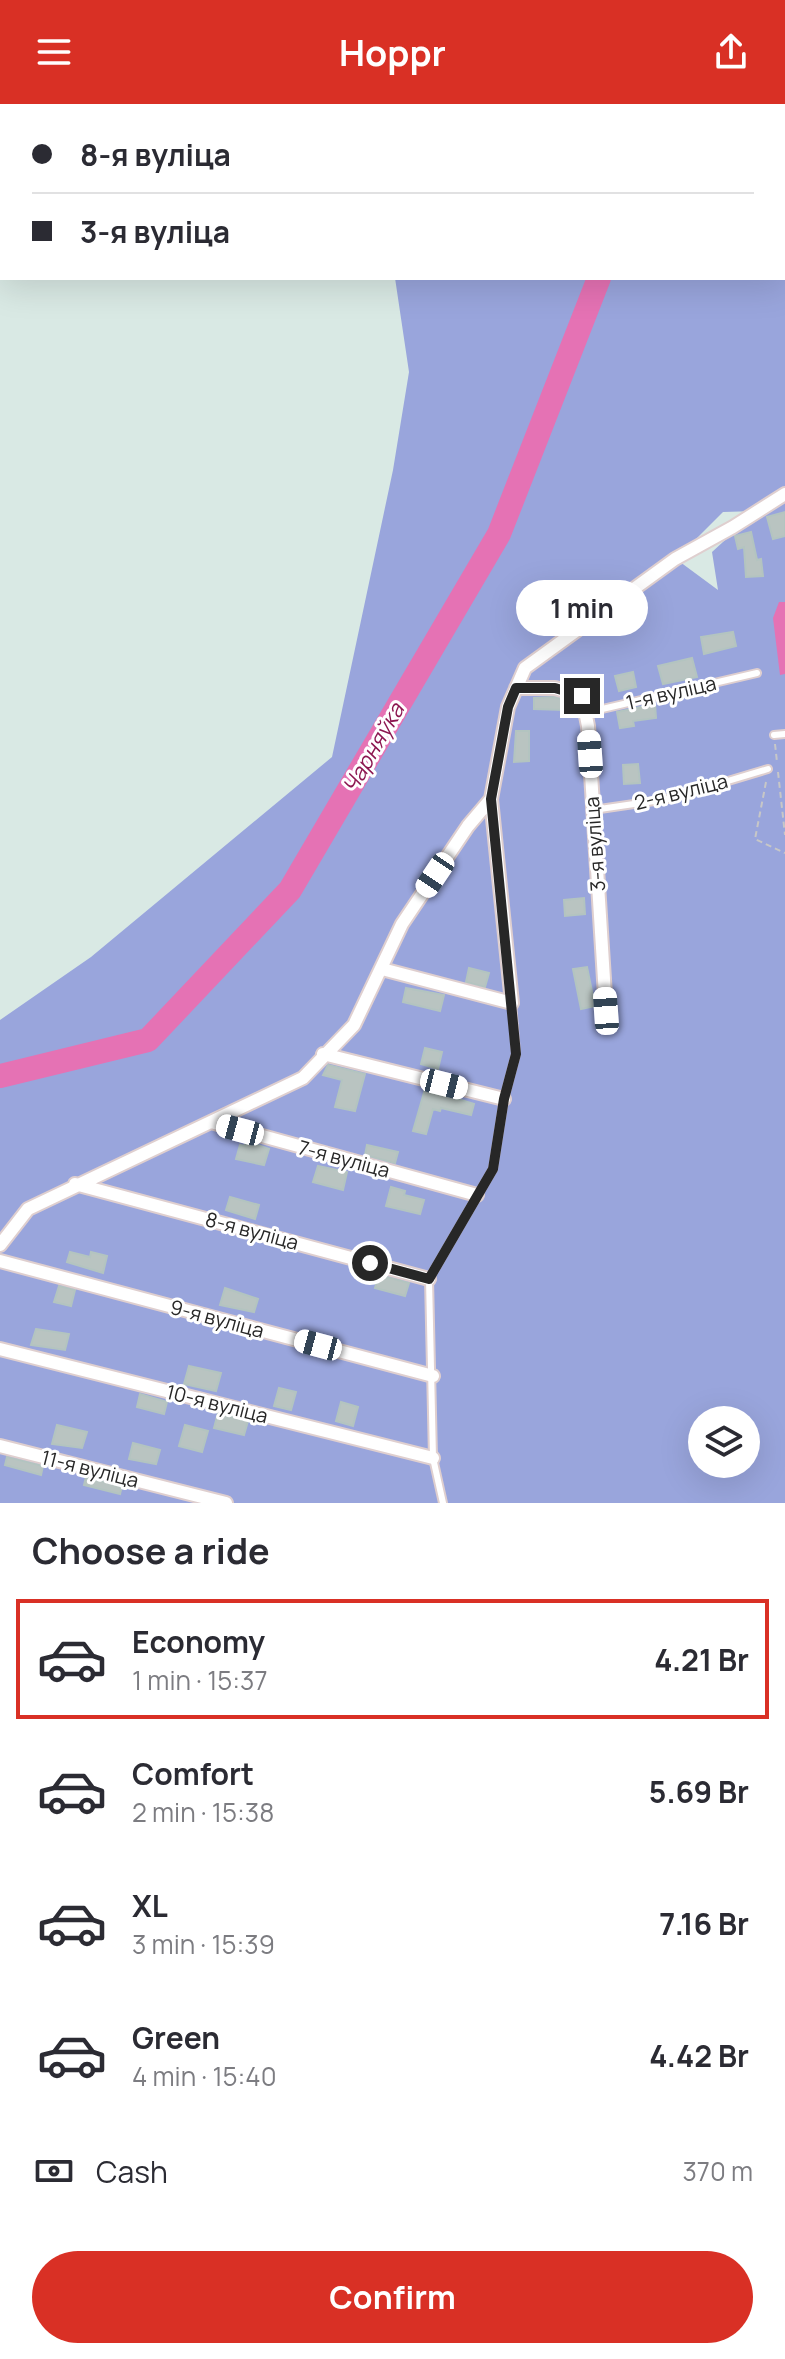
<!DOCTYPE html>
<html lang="en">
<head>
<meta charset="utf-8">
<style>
	body { margin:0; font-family:Manrope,sans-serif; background:#f2f2f3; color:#2b2b33; height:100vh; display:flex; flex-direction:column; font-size:30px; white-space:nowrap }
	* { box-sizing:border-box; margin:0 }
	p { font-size:26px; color:#7c7c81 }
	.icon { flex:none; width:44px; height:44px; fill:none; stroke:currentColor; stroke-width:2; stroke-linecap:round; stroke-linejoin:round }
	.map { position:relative; height:1399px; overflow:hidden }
	.sheet { display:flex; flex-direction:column; background:#fff; flex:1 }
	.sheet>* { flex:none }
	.hud { position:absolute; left:0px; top:0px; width:786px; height:176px; box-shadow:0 8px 32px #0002; display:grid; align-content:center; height:176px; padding:0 32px; background:#fff }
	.tools { position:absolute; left:688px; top:1302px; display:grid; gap:16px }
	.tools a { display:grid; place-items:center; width:72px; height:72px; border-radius:50%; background:#fff; box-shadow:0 8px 32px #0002; font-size:40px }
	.end { position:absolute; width:36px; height:36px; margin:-18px; border:10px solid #272727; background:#fff; box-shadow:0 0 0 4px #fff }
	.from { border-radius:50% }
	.bubble { position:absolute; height:56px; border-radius:28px; background:#fff; box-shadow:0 8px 32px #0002; font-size:26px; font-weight:700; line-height:56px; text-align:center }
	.car { position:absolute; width:24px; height:48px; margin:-24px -12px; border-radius:10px; box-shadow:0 0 6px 2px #0007; background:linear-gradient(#fff 24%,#345 0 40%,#fff 0 76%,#345 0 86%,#fff 0) }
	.hud b { display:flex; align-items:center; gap:28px; height:76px; font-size:30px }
	.hud b+b { border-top:2px solid #e1e1e2 }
	.hud i { width:20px; height:20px; background:#2b2b33 }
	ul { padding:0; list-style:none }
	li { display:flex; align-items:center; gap:24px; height:120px; margin:0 16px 12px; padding:0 16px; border:4px solid transparent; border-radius:0px }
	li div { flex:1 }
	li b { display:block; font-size:30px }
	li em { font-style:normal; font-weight:700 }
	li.current { border-color:#d93025 }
	li>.icon { width:72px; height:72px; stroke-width:1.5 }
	h2 { padding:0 32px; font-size:36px; line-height:96px }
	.pay { display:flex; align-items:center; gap:20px; height:88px; padding:0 32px; font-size:30px }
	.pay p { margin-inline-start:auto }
	.primary-button { display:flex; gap:16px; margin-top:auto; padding:16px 32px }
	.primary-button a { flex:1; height:92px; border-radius:48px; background:#d93025; color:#fff; font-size:32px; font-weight:700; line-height:92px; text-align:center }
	header { display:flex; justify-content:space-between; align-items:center; height:104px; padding:0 32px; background:#d93025; color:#fff; font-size:36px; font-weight:700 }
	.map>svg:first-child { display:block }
</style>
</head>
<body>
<header><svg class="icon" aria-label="menu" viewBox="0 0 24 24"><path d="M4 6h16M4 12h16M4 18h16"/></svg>Hoppr<svg class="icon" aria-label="share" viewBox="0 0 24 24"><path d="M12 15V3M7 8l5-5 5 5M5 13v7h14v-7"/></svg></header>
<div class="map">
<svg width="785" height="1399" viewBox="0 0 785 1399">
	<rect width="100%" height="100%" fill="#d9e9e4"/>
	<path fill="#99a5dc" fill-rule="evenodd" d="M785 138V1399H0V916L91 853 332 653 393 366 409 268 395 174H784ZM757 407 712 448 718 486 676 455 723 408ZM702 1316H746V1360H702Z"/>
	<path fill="#e572b4" d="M779 498H785V570L780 571 773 514Z"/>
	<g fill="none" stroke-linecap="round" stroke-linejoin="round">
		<path stroke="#e572b4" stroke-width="4" d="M0 121 2 120"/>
		<path stroke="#e572b4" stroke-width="24" d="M0 972 148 936 290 786 499 430 599 174"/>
	</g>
	<path fill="#b9c4c1" stroke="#b3c4c0" stroke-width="2" d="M785 408V432L773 435 767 413Z
		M751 428 757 456 761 455 763 472 746 473 744 443 738 445 735 432Z
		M733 528 736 542 704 550 701 533Z
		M692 554 697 573 663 580 658 562Z
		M633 568 636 583 619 587 615 572Z
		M554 593 564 596V606L534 605V594Z
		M655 600 656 614 633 617 634 622 620 624 617 608Z
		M516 627H529V657L514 658Z
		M638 660 640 679 624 680 623 661Z
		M584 794 585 810 565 812 564 796Z
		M587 863 595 902 581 905 573 865Z
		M469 864 489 869 485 883 466 878Z
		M406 884 444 891 440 907 403 898Z
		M425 944 442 948 438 965 421 960Z
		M328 961 365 970 355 1007 335 1003 342 976 323 971Z
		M425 985 474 1000 471 1011 441 1004 440 1007 433 1005 426 1030 413 1027Z
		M246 1037 269 1045 264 1061 236 1055 240 1041 245 1042Z
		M367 1041 398 1048 395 1059 365 1051Z
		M318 1062 347 1068 343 1086 313 1078Z
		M391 1083 405 1087 404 1091 424 1096 420 1110 386 1102Z
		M230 1093 259 1101 255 1115 226 1106Z
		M70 1148 90 1153 91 1148 107 1152 103 1169 67 1158Z
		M379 1171 409 1179 405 1192 375 1184Z
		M59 1182 75 1186 71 1202 54 1198Z
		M225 1184 258 1195 254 1208 220 1201Z
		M36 1225 69 1230 65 1246 31 1241Z
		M189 1262 221 1269 216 1287 184 1280Z
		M279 1284 296 1288 291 1306 274 1302Z
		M140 1290 167 1298 164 1310 137 1303Z
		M341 1298 358 1303 353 1322 336 1317Z
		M218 1309 248 1317 244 1331 214 1324Z
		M57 1321 87 1328 82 1344 52 1340Z
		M185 1321 208 1327 202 1348 179 1342Z
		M133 1339 160 1346 156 1360 129 1355Z
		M7 1353 43 1362 41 1371 5 1361Z
		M86 1373 122 1382 120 1390 84 1381Z"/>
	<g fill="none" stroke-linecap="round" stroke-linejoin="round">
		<g stroke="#dfcfcf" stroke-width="10">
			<path id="service" d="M585 609 757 569
				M774 631 785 630
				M593 706 668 695 768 665
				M443 1399 433 1354 429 1175 493 1065 504 995 516 950 512 899"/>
		</g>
		<g stroke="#dfcfcf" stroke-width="16">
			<path id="minor" d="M784 48H785
				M0 105H2
				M516 584H555L582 592 588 622 606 907
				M382 865 512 899 491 695
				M323 950 504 995
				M211 1018 477 1091
				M75 1080 429 1175
				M0 1141 28 1105 303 974 354 921 402 820 468 722 491 695 508 603 525 564 675 455 733 423 785 390
				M0 1157 433 1272
				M0 1245 433 1354
				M0 1342 226 1399"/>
		</g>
		<g stroke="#c7c7c7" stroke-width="26">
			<path id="trunk" d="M205 2 221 0
				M369 2 382 0
				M0 39 2 38
				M0 65H2"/>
		</g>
		<path stroke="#c7c7c7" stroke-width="2" stroke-dasharray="6 4" stroke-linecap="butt" d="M775 640 777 658
			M778 668 785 731
			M766 678 755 735 785 749"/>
		<use href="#service" stroke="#fff" stroke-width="6"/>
		<use href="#minor" stroke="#fff" stroke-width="12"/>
		<use href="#trunk" stroke="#5eecc8" stroke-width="22"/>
	</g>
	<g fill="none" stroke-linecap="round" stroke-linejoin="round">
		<path stroke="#272727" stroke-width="10" d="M370 1159 429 1175 493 1065 504 995 516 950 491 695 508 603 516 584H555L582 592"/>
	</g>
	<g text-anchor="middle" stroke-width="6" stroke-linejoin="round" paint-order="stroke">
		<g font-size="20" fill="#272727" stroke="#fff">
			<text transform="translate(671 589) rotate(-13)" y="7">1-я вуліца</text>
			<text transform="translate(681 688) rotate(-14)" y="7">2-я вуліца</text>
			<text transform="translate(595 740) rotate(-94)" y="7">3-я вуліца</text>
			<text transform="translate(344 1055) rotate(15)" y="7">7-я вуліца</text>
			<text transform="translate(252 1127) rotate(15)" y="7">8-я вуліца</text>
			<text transform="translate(217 1215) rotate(15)" y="7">9-я вуліца</text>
			<text transform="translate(217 1300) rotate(14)" y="7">10-я вуліца</text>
			<text transform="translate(90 1365) rotate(14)" y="7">11-я вуліца</text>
		</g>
		<g font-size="22" font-style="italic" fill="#8c1650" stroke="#fff">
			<text transform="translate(373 644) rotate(-60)" y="8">Чарняўка</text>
		</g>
	</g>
</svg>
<div class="tools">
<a><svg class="icon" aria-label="layers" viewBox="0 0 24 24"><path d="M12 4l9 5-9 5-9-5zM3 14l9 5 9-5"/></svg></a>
</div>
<i class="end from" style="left:370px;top:1159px"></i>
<i class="end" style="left:582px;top:592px"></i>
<div class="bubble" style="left:516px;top:476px;width:132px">1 min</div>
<i class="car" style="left:590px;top:650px;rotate:356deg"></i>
<i class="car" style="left:435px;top:771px;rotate:214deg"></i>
<i class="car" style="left:606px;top:907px;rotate:356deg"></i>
<i class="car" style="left:444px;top:980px;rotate:104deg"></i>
<i class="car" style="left:240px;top:1026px;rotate:285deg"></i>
<i class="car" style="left:318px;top:1241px;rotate:285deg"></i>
<div class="hud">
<b><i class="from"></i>8-я вуліца</b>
<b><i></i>3-я вуліца</b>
</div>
</div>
<section class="sheet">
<h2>Choose a ride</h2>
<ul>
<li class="current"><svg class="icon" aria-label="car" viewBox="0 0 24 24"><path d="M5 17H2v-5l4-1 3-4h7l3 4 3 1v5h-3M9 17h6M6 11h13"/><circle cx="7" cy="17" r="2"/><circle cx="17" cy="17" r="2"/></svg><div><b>Economy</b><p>1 min · 15:37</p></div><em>4.21 Br</em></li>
<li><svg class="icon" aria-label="car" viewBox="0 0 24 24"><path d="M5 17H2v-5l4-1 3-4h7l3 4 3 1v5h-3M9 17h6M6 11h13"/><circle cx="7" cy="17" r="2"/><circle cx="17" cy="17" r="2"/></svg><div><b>Comfort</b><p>2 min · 15:38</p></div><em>5.69 Br</em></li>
<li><svg class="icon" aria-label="car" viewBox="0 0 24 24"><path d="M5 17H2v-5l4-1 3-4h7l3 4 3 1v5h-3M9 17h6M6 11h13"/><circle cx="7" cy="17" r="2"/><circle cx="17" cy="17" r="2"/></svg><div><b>XL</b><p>3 min · 15:39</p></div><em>7.16 Br</em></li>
<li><svg class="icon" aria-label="car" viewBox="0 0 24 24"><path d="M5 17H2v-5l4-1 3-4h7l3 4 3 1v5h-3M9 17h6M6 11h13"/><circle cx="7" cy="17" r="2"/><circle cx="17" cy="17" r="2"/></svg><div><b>Green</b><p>4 min · 15:40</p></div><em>4.42 Br</em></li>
</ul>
<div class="pay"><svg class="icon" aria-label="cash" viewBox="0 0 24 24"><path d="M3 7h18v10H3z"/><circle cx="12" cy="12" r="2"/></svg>Cash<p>370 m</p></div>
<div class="primary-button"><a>Confirm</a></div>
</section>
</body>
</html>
